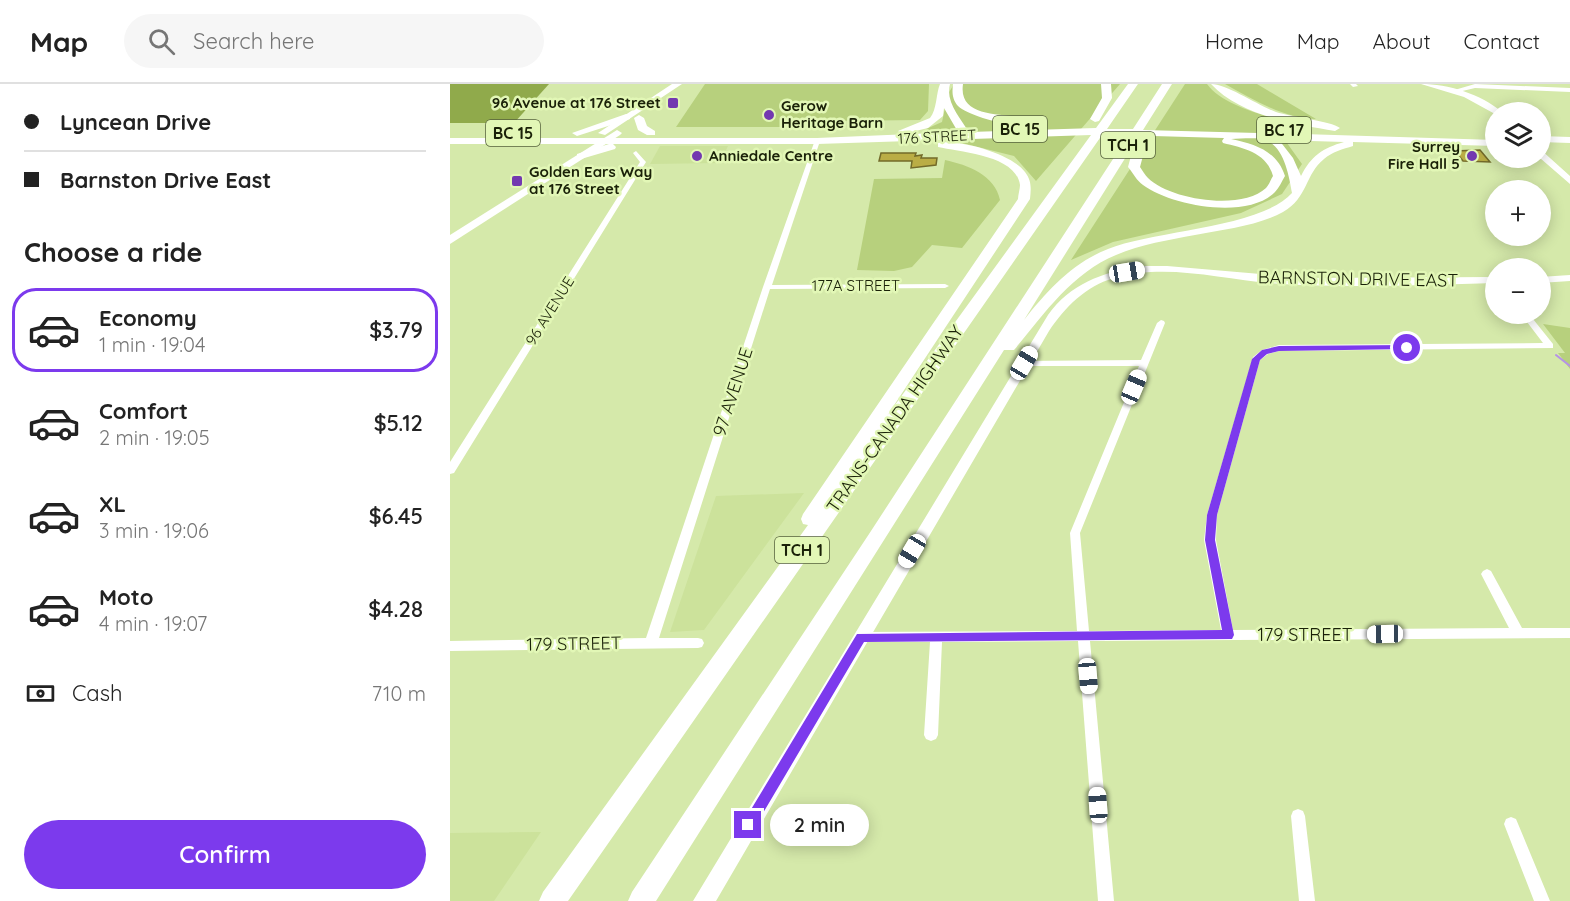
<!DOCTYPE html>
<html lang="en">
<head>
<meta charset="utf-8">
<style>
	body { margin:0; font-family:Quicksand,sans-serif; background:#f6f6f6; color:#222; height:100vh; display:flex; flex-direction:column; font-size:22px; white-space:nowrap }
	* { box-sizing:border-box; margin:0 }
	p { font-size:20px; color:#767676 }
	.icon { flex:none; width:33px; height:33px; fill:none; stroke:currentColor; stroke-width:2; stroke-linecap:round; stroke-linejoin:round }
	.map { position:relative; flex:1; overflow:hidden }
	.sheet { display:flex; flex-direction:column; background:#fff; width:450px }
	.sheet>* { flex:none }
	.banner { display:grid; align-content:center; height:132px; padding:0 24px; background:#fff }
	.controls { position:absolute; left:1035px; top:18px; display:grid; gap:12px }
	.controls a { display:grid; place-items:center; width:66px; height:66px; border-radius:50%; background:#fff; box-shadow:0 3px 15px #0003; font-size:30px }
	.end { position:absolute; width:27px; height:27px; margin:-14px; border:8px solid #7c3aed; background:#fff; box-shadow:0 0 0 3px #fff }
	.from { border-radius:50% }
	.bubble { position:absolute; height:42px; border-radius:21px; background:#fff; box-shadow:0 3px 15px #0003; font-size:20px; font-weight:600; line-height:42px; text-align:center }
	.car { position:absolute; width:18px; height:36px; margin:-18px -9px; border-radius:8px; box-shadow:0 0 4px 2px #0007; background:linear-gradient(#fff 24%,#345 0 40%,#fff 0 76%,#345 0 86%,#fff 0) }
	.banner b { display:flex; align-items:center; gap:21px; height:57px; font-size:22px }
	.banner b+b { border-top:2px solid #e0e0e0 }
	.banner i { width:15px; height:15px; background:#222 }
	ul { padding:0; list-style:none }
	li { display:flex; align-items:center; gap:18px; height:84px; margin:0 12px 9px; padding:0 12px; border:3px solid transparent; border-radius:24px }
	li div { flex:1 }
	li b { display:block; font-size:22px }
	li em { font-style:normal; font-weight:600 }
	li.on { border-color:#7c3aed }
	li>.icon { width:54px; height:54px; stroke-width:1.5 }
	h2 { padding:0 24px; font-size:27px; line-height:72px }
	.pay { display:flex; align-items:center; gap:15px; height:66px; padding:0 24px; font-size:22px }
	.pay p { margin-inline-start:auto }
	.button { display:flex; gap:12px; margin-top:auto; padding:12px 24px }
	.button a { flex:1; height:69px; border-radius:36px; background:#7c3aed; color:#fff; font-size:24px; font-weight:600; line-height:69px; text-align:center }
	header { display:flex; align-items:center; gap:36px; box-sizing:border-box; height:84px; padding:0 30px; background:#fff; border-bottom:2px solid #e0e0e0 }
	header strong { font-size:28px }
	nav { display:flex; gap:33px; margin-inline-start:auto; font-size:21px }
	.search { width:420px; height:54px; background:#f6f6f6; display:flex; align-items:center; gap:15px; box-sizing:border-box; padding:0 21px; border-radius:33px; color:#767676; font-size:22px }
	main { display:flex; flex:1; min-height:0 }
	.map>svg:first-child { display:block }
</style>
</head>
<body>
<header>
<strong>Map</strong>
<div class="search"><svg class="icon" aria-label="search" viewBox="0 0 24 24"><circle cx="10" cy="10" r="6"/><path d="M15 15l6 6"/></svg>Search here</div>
<nav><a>Home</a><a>Map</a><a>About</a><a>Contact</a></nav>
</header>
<main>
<section class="sheet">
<div class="banner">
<b><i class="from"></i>Lyncean Drive</b>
<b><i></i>Barnston Drive East</b>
</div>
<h2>Choose a ride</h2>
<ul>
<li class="on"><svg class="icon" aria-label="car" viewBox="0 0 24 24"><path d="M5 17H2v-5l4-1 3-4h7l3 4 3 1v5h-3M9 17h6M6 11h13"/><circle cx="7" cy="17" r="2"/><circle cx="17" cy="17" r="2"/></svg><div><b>Economy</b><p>1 min · 19:04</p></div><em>$3.79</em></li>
<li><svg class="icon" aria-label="car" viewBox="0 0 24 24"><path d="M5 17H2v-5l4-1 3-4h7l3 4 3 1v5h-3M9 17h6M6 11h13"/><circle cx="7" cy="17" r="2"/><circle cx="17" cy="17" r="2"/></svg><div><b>Comfort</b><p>2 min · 19:05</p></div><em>$5.12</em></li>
<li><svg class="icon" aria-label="car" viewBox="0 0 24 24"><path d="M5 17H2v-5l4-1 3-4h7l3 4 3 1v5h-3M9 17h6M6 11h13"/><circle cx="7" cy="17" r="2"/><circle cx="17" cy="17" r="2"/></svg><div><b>XL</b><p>3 min · 19:06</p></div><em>$6.45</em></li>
<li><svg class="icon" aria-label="car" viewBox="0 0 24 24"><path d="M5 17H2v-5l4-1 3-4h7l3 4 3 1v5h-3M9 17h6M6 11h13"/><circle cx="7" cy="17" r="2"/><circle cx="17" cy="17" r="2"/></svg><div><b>Moto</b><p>4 min · 19:07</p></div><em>$4.28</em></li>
</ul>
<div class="pay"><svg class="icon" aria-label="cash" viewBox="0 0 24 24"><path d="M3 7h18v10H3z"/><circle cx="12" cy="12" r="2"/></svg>Cash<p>710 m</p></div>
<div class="button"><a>Confirm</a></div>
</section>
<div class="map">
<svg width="1120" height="817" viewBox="0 0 1120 817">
	<rect width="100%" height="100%" fill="#d5e9aa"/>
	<path fill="#cce29b" d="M210 62H278L270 79 200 80Z
		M354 409 254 546 220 548 266 412Z
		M91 748 44 817H0V749Z"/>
	<path fill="#b7d07d" d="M255 0H479L478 27 470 36 379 37 354 43H226Z
		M504 0H670L586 97 564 72 508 58 476 45 492 38 498 10Z
		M735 0H757C775 25 827 34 856 43L837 59 852 80 832 110 791 129 663 158 621 176Z
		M775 0H807L866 35C835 35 802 15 775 0Z
		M495 76C518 81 545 91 550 116L512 164 482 161 462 183 444 187 407 186 424 95 492 94Z
		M1093 240 1120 244V285L1108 269H1115Z"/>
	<path fill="#90aa4b" d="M0 0H99L64 39H0Z"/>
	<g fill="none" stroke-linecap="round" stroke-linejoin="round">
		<path stroke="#b592e7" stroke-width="2" d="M1106 271 1120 282"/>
	</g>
	<path fill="#baad45" stroke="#736b2a" stroke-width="1.5" d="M1030 66 1040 78 1013 77 1005 67Z
		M431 69H466L465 72 472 71 471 74H487L486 81 461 84 462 77H429Z"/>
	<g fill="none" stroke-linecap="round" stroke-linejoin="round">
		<path fill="#fff" fill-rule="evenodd" d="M900 0H906L908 2 903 3Z
			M1025 0 1120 4V8L1025 4 1004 9 1001 7Z
			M365 56 370 57 322 201 495 200 499 202 495 204 320 205 209 554H248L252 555 254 559 252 563 248 564 0 567V557L196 554 313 203Z
			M186 67 196 78 4 389 0 390V378L190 78 183 69Z
			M1071 230H1079L1103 260V264L829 267 818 270 810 276 767 431 766 456 783 546 1059 544 1031 490 1033 487 1037 485 1041 487 1072 544H1120V554L640 557 664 817H648L628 557 492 558 488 651 486 655 481 657 476 655 474 651 480 558H411L407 557 405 553 407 549 411 548 627 547 620 449 689 282H574L571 281V277L691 276 707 239 711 236 714 237 715 239 630 449 639 547 771 546 754 456 757 431 803 273 812 266 829 261 1093 259Z
			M848 725 853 727 855 732 865 817H849L841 732 843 727Z
			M1061 733 1066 735 1100 817H1084L1054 740 1056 735Z"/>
		<path fill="#fff" fill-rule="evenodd" d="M222 0H232L155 51 148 49Z
			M971 0C998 0 1031 10 1052 28L1045 30 1014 13Z
			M1090 65 1120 92V100L1090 74Z
			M688 182H717L858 194 1046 193V199C974 201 903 204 832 200 777 197 719 178 664 194 636 202 615 223 599 247L266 817H243L598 231C620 200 652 189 688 182Z
			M1120 191V197L1090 199V193Z"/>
		<path fill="#fff" fill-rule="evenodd" d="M167 46 172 49 170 51 0 160V151Z"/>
		<path fill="#fff" fill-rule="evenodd" d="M490 0H500C495 17 510 34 519 48L646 44 678 0H688L657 45H683L712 0H722L693 46 808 49 813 47 819 49 1046 56V62L903 58V62C893 65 882 68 874 75 855 90 858 114 833 128 807 142 774 145 745 151 719 156 691 160 666 171 622 189 594 230 564 266H554L206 817H178L182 808 421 447 678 52 652 51 118 817H89L93 808 358 441 353 440 351 435 353 430 568 115C568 111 570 105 570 101 566 71 510 68 488 63V59C509 55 562 70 575 88 582 97 581 105 580 115L437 332 641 51 367 60H163L166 63 165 65 131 75 127 74V70L159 60H0V54H367L508 48 494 24 493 32 478 44 453 50 448 47 480 34C487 26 486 9 490 0ZM689 52H693L682 68 678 83C683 89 687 97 693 101 721 122 798 136 825 108 829 104 832 97 835 92 827 67 805 60 781 55 791 55 806 53 815 56 834 62 839 92 842 109 811 144 704 146 658 165 622 179 597 207 574 236ZM703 52 774 54 772 57 773 59C794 64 817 69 823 92 821 95 819 101 816 104 792 127 720 116 698 94 695 91 692 86 690 83L694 68ZM829 56 894 58C873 64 861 72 851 92L843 74Z
			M503 0H513C507 41 570 25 588 39 576 48 519 33 508 22 502 15 502 8 503 0Z
			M651 0H661L662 14 649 37 645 38 640 35 652 14Z
			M761 0C777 0 807 21 826 28 841 33 881 37 890 44L885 47C844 40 791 32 761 0Z
			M176 30 180 31V35L127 52 122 49Z
			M189 31 194 34 197 42 205 47V51H197L188 46 184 34Z
			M1090 52 1120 53V59L1090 58Z"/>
	</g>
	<path fill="#7c3aed" d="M957 261 960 262V265L829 267 817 270 810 276 767 431 765 456 784 551 782 555 414 558 303 746 298 748 294 746 292 741 294 737 407 550 772 546 755 456 757 431 802 275 812 266 829 262Z"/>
	<g fill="#7339b0" stroke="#e2f7b6" stroke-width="2">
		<rect x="217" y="13" width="12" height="12" rx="3"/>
		<circle cx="319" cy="31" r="6"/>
		<circle cx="247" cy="72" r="6"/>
		<circle cx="1022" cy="72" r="6"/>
		<rect x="61" y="91" width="12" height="12" rx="3"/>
	</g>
	<g text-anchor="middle" stroke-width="5" stroke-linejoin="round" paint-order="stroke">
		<g font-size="15" font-weight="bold" fill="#1a2108" stroke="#e2f7b6" text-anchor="start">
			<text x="211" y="24" text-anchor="end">96 Avenue at 176 Street</text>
			<text x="331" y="27">Gerow<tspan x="331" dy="17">Heritage Barn</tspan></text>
			<text x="1010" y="68" text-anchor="end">Surrey<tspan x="1010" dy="17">Fire Hall 5</tspan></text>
			<text x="259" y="77">Anniedale Centre</text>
			<text x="79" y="93">Golden Ears Way<tspan x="79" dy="17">at 176 Street</tspan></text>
		</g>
		<g font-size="15" fill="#1a2108" stroke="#e2f7b6">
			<text transform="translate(487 53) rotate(-3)" y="5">176 STREET</text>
			<text x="406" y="207">177A STREET</text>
			<text transform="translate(100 227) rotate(-58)" y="5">96 AVENUE</text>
		</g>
		<g fill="#e2f7b6" stroke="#56613c" stroke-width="1.5">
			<rect x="543" y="32" width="54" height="26" rx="4.5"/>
			<rect x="807" y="33" width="54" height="26" rx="4.5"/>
			<rect x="36" y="36" width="54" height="26" rx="4.5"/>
			<rect x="651" y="48" width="54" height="26" rx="4.5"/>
			<rect x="325" y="453" width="54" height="26" rx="4.5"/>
		</g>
		<g font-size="16" font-weight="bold" fill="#1a2108">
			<text x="570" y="51">BC 15</text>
			<text x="834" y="52">BC 17</text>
			<text x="63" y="55">BC 15</text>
			<text x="678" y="67">TCH 1</text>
			<text x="352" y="472">TCH 1</text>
		</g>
		<g font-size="18" fill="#1a2108" stroke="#e2f7b6">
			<text transform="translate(908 195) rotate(1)" y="6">BARNSTON DRIVE EAST</text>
			<text transform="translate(283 308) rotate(-72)" y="6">97 AVENUE</text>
			<text transform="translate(445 335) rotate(-55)" y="6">TRANS-CANADA HIGHWAY</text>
			<text x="855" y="557">179 STREET</text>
			<text transform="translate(124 560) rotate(-1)" y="6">179 STREET</text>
		</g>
	</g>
</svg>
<div class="controls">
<a><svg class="icon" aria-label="layers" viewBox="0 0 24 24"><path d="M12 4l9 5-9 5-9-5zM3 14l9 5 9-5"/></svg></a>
<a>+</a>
<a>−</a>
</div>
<i class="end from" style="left:957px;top:264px"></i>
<i class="end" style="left:298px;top:741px"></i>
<div class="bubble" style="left:320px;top:720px;width:99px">2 min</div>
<i class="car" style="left:677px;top:188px;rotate:81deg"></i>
<i class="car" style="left:574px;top:279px;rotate:31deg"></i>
<i class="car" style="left:684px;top:303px;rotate:23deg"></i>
<i class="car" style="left:462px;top:467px;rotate:211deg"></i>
<i class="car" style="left:935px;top:550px;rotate:269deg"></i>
<i class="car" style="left:638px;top:592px;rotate:175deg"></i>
<i class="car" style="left:648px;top:721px;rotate:356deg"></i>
</div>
</main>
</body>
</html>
